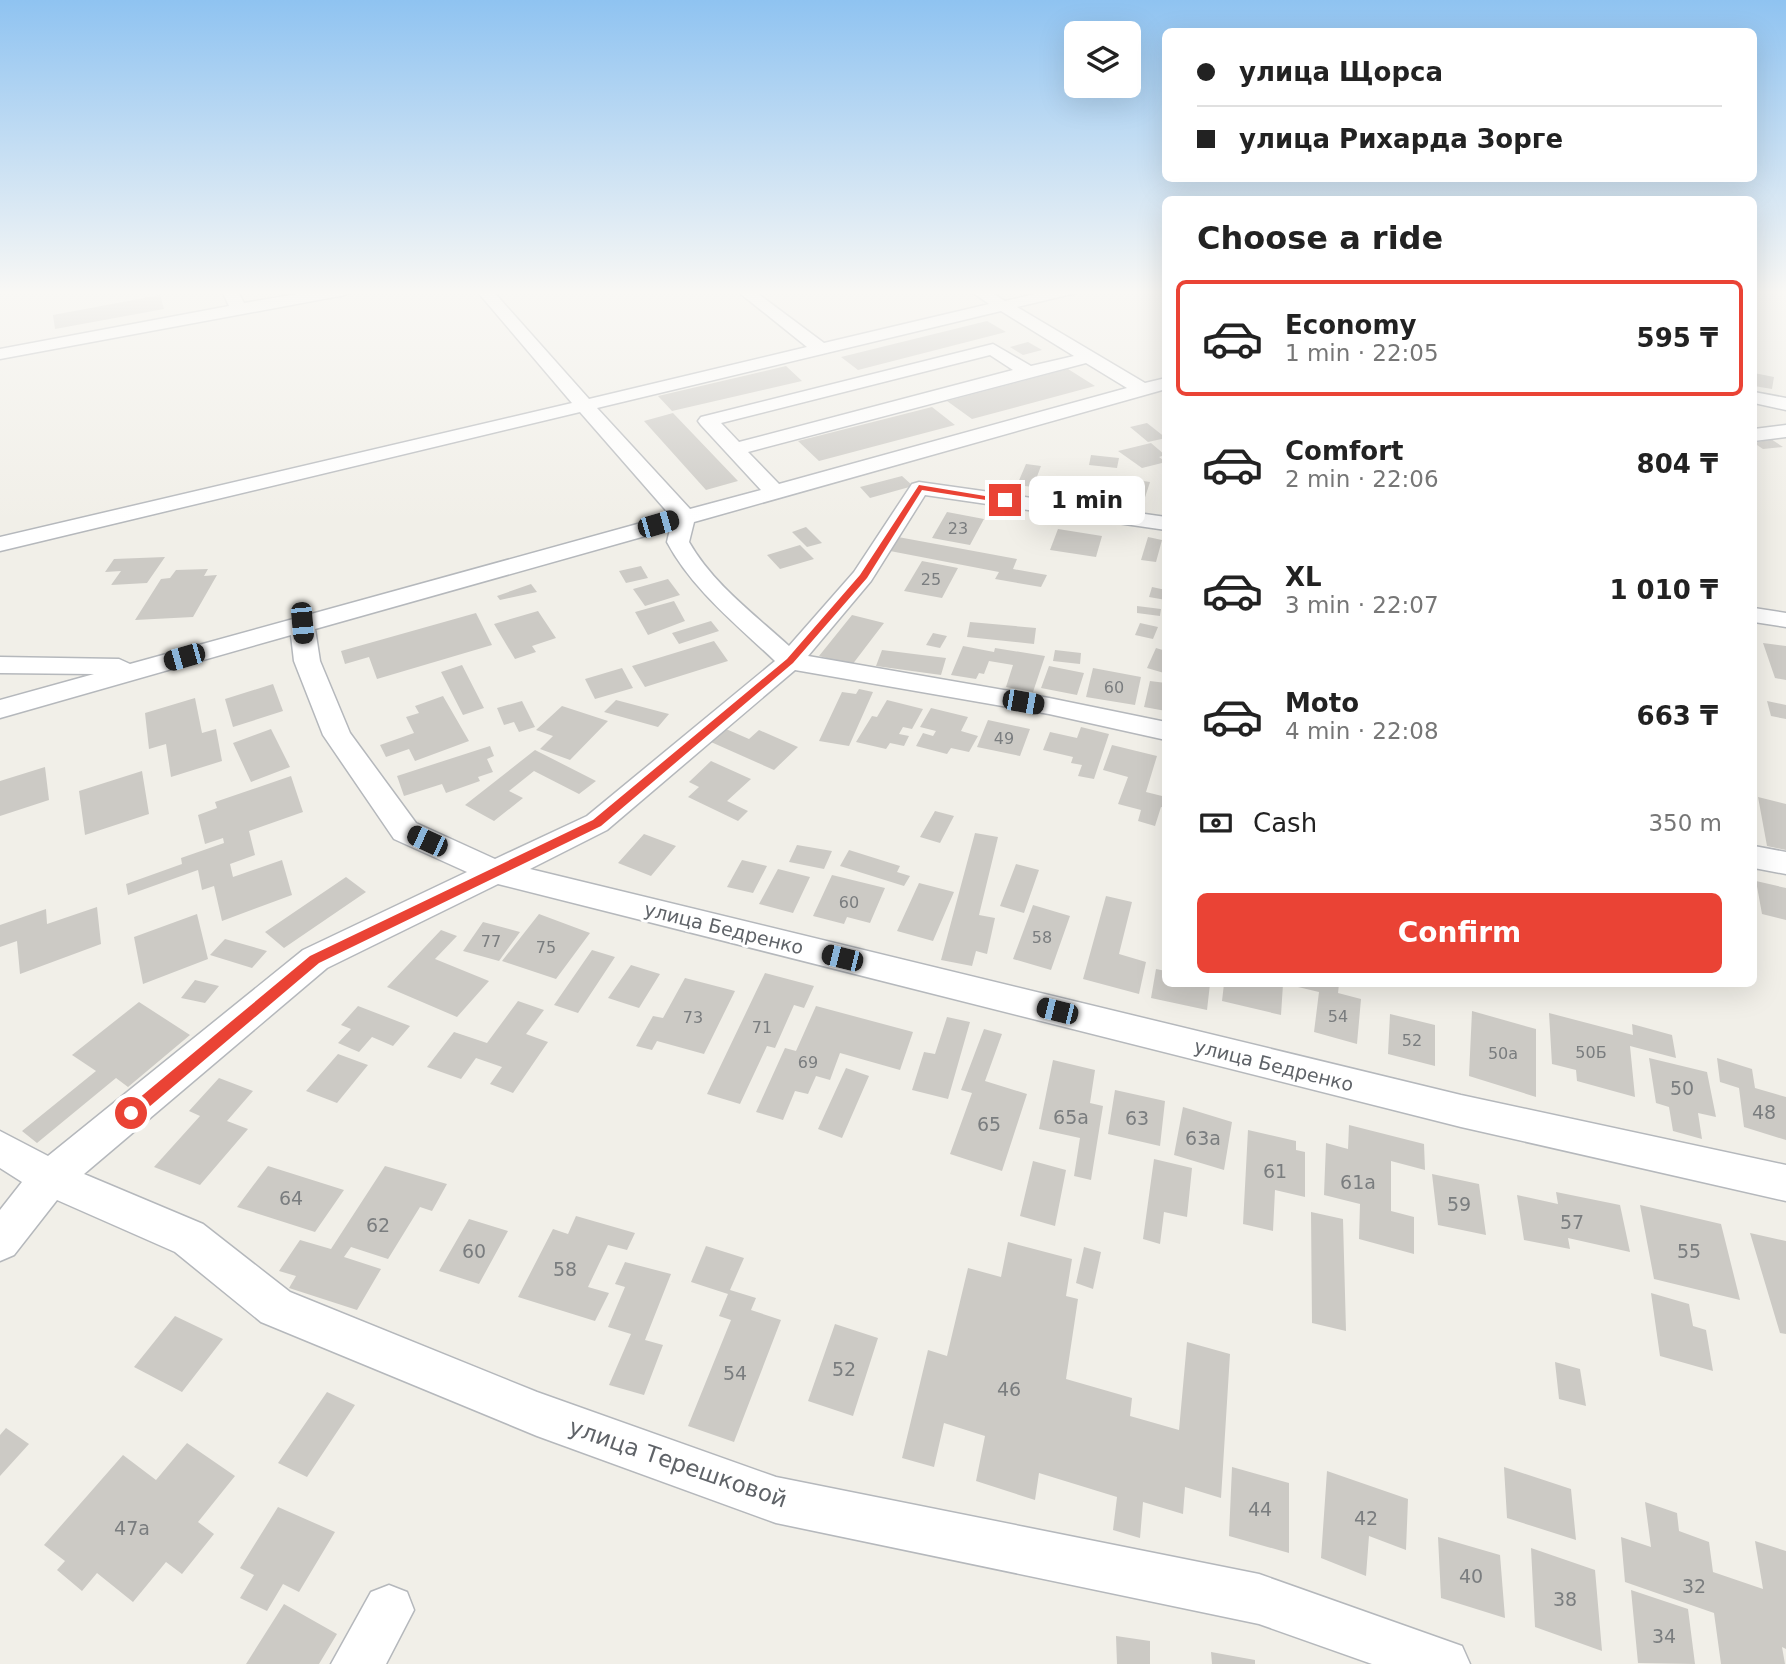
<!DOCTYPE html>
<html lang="en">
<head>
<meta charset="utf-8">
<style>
	body { margin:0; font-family:"DejaVu Sans",sans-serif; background:#f2f2f2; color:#222; height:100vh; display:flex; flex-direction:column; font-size:26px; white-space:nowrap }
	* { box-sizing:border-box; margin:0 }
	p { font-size:23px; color:#767676 }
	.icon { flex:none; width:38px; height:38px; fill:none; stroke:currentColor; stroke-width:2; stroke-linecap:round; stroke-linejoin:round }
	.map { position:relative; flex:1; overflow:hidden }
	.drawer { position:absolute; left:1162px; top:196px; width:595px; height:791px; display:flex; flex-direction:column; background:#fff; border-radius:10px; box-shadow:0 7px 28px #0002 }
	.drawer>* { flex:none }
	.banner { position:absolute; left:1162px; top:28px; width:595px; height:154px; border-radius:10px; box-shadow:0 7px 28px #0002; display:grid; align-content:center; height:154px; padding:0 35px; background:#fff }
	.tools { position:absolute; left:1064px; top:21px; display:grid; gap:14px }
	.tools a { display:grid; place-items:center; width:77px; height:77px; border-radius:10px; background:#fff; box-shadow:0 7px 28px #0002; font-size:35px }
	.end { position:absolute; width:32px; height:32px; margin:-16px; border:9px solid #ea4335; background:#fff; box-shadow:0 0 0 4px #fff }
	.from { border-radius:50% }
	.bubble { position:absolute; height:49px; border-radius:10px; background:#fff; box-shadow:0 7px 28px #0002; font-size:23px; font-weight:700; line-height:49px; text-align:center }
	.car { position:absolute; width:21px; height:42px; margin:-21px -10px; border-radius:9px; box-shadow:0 0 5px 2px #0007; background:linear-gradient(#222 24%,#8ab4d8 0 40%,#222 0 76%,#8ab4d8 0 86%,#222 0) }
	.banner b { display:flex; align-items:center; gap:24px; height:66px; font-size:26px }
	.banner b+b { border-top:2px solid #e0e0e0 }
	.banner i { width:18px; height:18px; background:#222 }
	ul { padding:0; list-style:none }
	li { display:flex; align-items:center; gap:21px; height:116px; margin:0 14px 10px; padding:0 21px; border:4px solid transparent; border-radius:10px }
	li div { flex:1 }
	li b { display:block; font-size:26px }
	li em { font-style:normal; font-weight:700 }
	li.current { border-color:#ea4335 }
	li>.icon { width:63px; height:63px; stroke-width:1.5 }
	h2 { padding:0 35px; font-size:32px; line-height:84px }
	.pay { display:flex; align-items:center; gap:18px; height:77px; padding:0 35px; font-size:26px }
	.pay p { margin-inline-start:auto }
	.cta { display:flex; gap:14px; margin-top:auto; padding:14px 35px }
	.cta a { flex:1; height:80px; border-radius:10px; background:#ea4335; color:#fff; font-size:28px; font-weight:700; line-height:80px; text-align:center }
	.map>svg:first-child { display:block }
</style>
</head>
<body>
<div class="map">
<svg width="1786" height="1664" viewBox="0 0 1786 1664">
	<rect width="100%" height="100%" fill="#f1efe8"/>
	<path fill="#cccac5" d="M160 295 164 309 55 329 53 315Z
		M987 321 1006 332 858 370 841 357Z
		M1028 342 1042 350 1023 355 1010 347Z
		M786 366 802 381 672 411 658 396Z
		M1068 369 1095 386 972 419 947 401Z
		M1754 373 1774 377 1772 389 1754 386Z
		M932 407 955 425 819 461 798 441Z
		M673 413 738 481 706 490 644 421Z
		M1147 423 1166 438 1148 442 1130 427Z
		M1771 439 1783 447 1763 449 1754 443Z
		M1151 443 1165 455 1159 457 1166 462 1142 468 1118 451Z
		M1091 455 1119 458 1117 468 1089 465Z
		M1026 464 1041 466 1033 487 1017 485Z
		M902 476 913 486 870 498 860 487Z
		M1083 479 1123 485 1118 500 1078 494Z
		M1136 480 1150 482 1140 513 1126 511Z
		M947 512 984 519 970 545 932 538Z
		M806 527 822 543 807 547 792 532Z
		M1058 529 1102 536 1096 557 1050 550Z
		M898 537 1017 559 1013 569 1047 575 1041 587 995 579 999 572 890 551Z
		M1148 537 1162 540 1156 562 1141 560Z
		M800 545 814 559 780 569 767 555Z
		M165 557 147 583 111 585 121 571 105 572 114 559Z
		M922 561 958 568 942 598 904 591Z
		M641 566 648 578 626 583 619 571Z
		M208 569 204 576 217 575 193 617 135 620 161 579 170 578 176 570Z
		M668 579 680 595 645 606 633 589Z
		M531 584 537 592 500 600 497 596Z
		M1152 587 1166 590V600L1149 597Z
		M674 601 685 621 648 635 635 612Z
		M1137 606 1161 609 1160 616 1137 613Z
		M538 611 556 638 532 646 536 652 515 659 494 624Z
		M476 613 492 645 377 679 369 657 345 664 341 651Z
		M852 615 884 623 852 665 819 656Z
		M711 621 719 631 679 644 672 633Z
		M970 622 1036 628 1034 644 967 637Z
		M1140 623 1158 627 1153 639 1135 635Z
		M933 633 947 636 940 648 926 645Z
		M714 641 728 661 645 687 632 666Z
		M1763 643 1786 646V680L1775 678Z
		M963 646 994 652 995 648 1045 656 1033 692 1006 687 1013 665 989 661 984 674 979 673 976 679 951 675Z
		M1156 648 1166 651 1164 673 1147 668Z
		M882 650 946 658 941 675 876 666Z
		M1055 650 1081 653 1080 664 1053 661Z
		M462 665 484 708 463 715 441 672Z
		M1049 666 1084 673 1077 695 1041 688Z
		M622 668 633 688 595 699 585 679Z
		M1093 668 1141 677 1135 705 1086 697Z
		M1150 681 1166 683V711L1144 707Z
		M273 684 283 711 233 727 225 699Z
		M859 689 873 692 849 746 819 741 842 692 856 694Z
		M443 696 469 741 415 761 409 749 386 757 380 745 414 733 406 717 419 713 415 706Z
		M195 698 202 733 216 729 222 761 171 777 166 744 149 749 145 713Z
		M616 700 669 714 658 727 604 712Z
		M887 700 923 709 912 729 903 727 899 734 909 736 904 746 890 743 886 749 856 742 872 716 877 717Z
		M522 701 535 727 519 732 514 722 504 725 497 708Z
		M1767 701 1786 705V719L1771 716Z
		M562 706 608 721 570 760 540 749 553 736 536 730Z
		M931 708 968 717 961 731 978 736 969 752 951 748 947 754 916 746 923 733 933 736 936 731 920 727Z
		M988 720 1030 729 1020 756 977 747Z
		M1081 727 1109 734 1094 779 1078 776 1082 765 1071 763 1073 757 1043 750 1050 732 1077 738Z
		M271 729 290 767 251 782 233 743Z
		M726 729 749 739 759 730 798 747 774 770 711 742Z
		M1112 745 1157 756 1146 792 1166 797V808L1161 807 1155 826 1138 821 1141 810 1118 804 1128 777 1103 770Z
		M490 746 494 756 487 759 493 772 478 777 480 781 446 793 442 784 404 796 397 776Z
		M535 750 596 781 579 794 534 771 509 791 523 798 494 821 465 805Z
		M711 761 751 779 727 801 748 811 738 821 688 797 699 787 689 782Z
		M45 767 49 800 0 816V781Z
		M142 771 149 814 85 835 79 791Z
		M291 776 303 812 249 831 255 855 230 864 233 877 282 860 292 895 222 921 214 886 202 890 198 870 128 895 126 884 182 864 181 858 224 843 223 838 205 844 198 815 217 808 215 802Z
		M1758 797 1786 804V850L1767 846Z
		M935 811 954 816 940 843 920 837Z
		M975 833 998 837 979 915 995 918 987 954 976 951 972 966 941 960Z
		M644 834 676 846 651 876 618 863Z
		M797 845 832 851 824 869 789 862Z
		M849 850 900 866 897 872 910 876 904 886 840 866Z
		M742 860 767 866 753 893 727 887Z
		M1016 864 1039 870 1024 913 1000 906Z
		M778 869 810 877 793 913 759 904Z
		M832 875 885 888 870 923 847 917 844 924 813 916Z
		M346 877 366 892 284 948 265 932Z
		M1756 881 1786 888V920L1762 914Z
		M919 883 954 892 933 941 897 931Z
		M1106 896 1132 902 1119 954 1146 962 1139 994 1083 979Z
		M1033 905 1070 916 1051 970 1013 959Z
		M97 907 101 944 20 974 17 941 0 947V925L46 909 47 924Z
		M197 914 208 959 143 984 134 937Z
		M539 914 590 933 556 979 502 961Z
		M483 922 520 932 499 961 463 951Z
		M441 930 457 936 435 959 489 981 457 1017 387 987Z
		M225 939 267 951 252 968 210 955Z
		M592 950 615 957 578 1013 554 1005Z
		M631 965 660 974 639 1008 608 998Z
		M1156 969 1166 971V984H1210L1207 1010 1151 998Z
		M765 973 814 986 804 1008 794 1005 775 1048 767 1046 740 1104 707 1094Z
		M685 978 735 991 704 1054 657 1041 652 1050 636 1046 653 1016 663 1018Z
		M195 980 219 986 205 1003 181 998Z
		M1224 984H1283L1281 1015 1222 1001Z
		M1298 984H1339L1338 993 1361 999 1357 1044 1314 1032 1319 992 1298 987Z
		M518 1001 544 1010 526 1034 548 1042 513 1093 490 1084 502 1067 476 1058 461 1079 427 1067 454 1032 487 1043Z
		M139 1002 190 1035 128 1087 116 1078 37 1143 22 1131 96 1071 72 1055Z
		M358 1006 410 1026 393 1046 372 1037 359 1052 338 1043 351 1029 341 1025Z
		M816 1006 913 1032 900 1070 840 1053 830 1080 816 1076 808 1094 795 1091 783 1120 756 1112 785 1048 796 1051Z
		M1472 1011 1536 1029V1097L1469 1076Z
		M1549 1013 1633 1035 1632 1024 1672 1035 1676 1058 1630 1046 1635 1097 1577 1081 1576 1070 1552 1064Z
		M1390 1014 1435 1025V1066L1388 1054Z
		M947 1017 970 1022 948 1099 912 1090 924 1052 935 1054Z
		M984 1029 1002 1034 985 1081 1027 1094 1002 1171 950 1154 972 1093 961 1090Z
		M338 1054 368 1065 337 1103 306 1091Z
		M1649 1058 1707 1072 1716 1117 1698 1113 1702 1139 1673 1131 1669 1107 1656 1103Z
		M1717 1058 1752 1069 1755 1088 1786 1097V1140L1744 1127 1739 1088 1720 1082Z
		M1053 1060 1095 1070 1090 1103 1103 1106 1091 1180 1074 1176 1080 1138 1039 1129Z
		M846 1068 869 1076 842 1138 818 1129Z
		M219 1078 253 1091 227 1121 248 1129 200 1185 154 1167 200 1116 189 1111Z
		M1115 1090 1165 1101 1160 1146 1108 1134Z
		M1183 1107 1232 1122 1224 1170 1174 1155Z
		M1349 1125 1424 1144 1425 1170 1391 1161V1211L1414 1217V1254L1359 1239 1360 1204 1324 1195 1326 1143 1348 1149Z
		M1248 1130 1296 1141V1150L1305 1152V1197L1275 1190 1273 1231 1243 1224Z
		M1154 1159 1192 1168 1187 1217 1164 1212 1160 1244 1143 1239Z
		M1033 1161 1066 1170 1055 1226 1020 1216Z
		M268 1166 344 1190 315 1232 237 1207Z
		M385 1166 447 1184 432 1211 420 1207 388 1259 351 1247 344 1257 381 1269 357 1310 289 1288 296 1276 279 1271 300 1240 331 1249Z
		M1432 1174 1479 1184 1486 1235 1438 1225Z
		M1556 1192 1620 1205 1630 1252 1568 1238 1570 1249 1524 1240 1517 1195 1558 1204Z
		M1640 1205 1721 1224 1740 1300 1654 1279Z
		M1311 1212 1343 1219 1346 1331 1312 1323Z
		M576 1216 635 1233 627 1250 608 1245 588 1287 609 1293 595 1321 518 1297 553 1229 568 1234Z
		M469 1219 508 1231 479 1284 439 1271Z
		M1750 1233 1786 1241V1334L1780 1333Z
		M1008 1242 1072 1259 1066 1296 1078 1299 1066 1379 1132 1398 1130 1416 1179 1430 1187 1342 1230 1354 1221 1498 1185 1487 1183 1514 1143 1502 1140 1538 1113 1530 1117 1497 1039 1473 1035 1500 976 1481 985 1436 944 1423 934 1467 902 1458 928 1350 947 1356 968 1268 1001 1277Z
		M706 1246 744 1258 730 1290 756 1298 751 1310 781 1320 734 1442 688 1426 731 1320 719 1316 728 1294 691 1282Z
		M1084 1247 1101 1252 1093 1289 1076 1283Z
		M625 1262 671 1274 645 1340 663 1345 644 1395 609 1385 631 1334 608 1327 625 1287 615 1284Z
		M1651 1293 1689 1304 1693 1326 1706 1330 1713 1371 1660 1356Z
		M175 1316 223 1339 182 1392 134 1367Z
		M835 1324 878 1338 853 1416 808 1401Z
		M1555 1362 1580 1369 1586 1406 1559 1399Z
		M327 1392 355 1405 307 1477 278 1463Z
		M6 1428 29 1444 0 1476V1435Z
		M187 1443 235 1476 198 1522 214 1534 182 1574 166 1562 133 1602 97 1573 82 1591 57 1570 65 1561 44 1545 123 1455 156 1480Z
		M1232 1467 1289 1483V1553L1229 1536Z
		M1504 1467 1571 1489 1576 1540 1507 1518Z
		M1327 1471 1408 1499 1406 1550 1369 1536 1366 1576 1321 1558Z
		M1645 1502 1677 1513 1679 1531 1709 1542 1713 1572 1763 1589 1755 1541 1786 1551V1649L1782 1647 1785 1664H1721L1714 1613 1625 1582 1621 1537 1651 1547Z
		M278 1507 335 1532 299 1592 283 1584 267 1611 240 1598 254 1575 240 1568Z
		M1438 1537 1500 1555 1505 1618 1441 1598Z
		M1531 1548 1595 1570 1602 1651 1535 1627Z
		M1631 1590 1688 1609 1695 1664 1638 1663Z
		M284 1604 337 1634 319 1664H246Z
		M1116 1636 1150 1641V1664H1117Z
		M1211 1652 1255 1660V1664H1212Z"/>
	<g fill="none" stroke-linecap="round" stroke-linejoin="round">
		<g stroke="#b5b8bc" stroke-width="3">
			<path id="minor" d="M225 290H237L244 303 321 290H353L345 295 0 359V349L229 306 223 293Z
				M476 290H492L589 399 807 347 736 290H753L824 343 989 304 969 290H987L1005 301 1052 290H1078L1076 293 1017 307 1145 383 1166 378V389L694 522 689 542C713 584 754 614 789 646L854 572 912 484 919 482 1166 517V530L925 495 871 581 808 656 1049 698 1166 722V740L1049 714 795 670 607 830 530 869 1461 1095 1786 1165V1201L1461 1127 498 884 327 968 84 1174 203 1224 290 1292 537 1392 776 1477 1259 1574 1462 1646 1470 1664H1372L1259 1624 776 1523 537 1436 261 1322 175 1252 57 1200 14 1255 0 1261V1210L22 1182 0 1168V1131L48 1156 303 950 467 872 394 839 323 735 294 661 291 635 0 718V700L94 674 0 673V657L119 659 130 664 670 515 580 412 0 551V537L572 403ZM1001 311 1074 356 1031 366 993 344 701 417 698 421 701 425 761 490 690 509 597 408ZM990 355 1013 370 739 442 721 423ZM1086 363 1127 388 779 484 748 452ZM670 529 667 542C692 589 736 624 775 661L587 816 495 859 416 823 350 733 320 661 315 629Z
				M1754 392 1786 398V410L1754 403Z
				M1786 425V437L1754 441V429Z
				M1754 608 1786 613V627L1754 622Z
				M1754 846 1786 852V874L1754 868Z
				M389 1585 407 1592 414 1610 386 1664H331L371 1592Z"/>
		</g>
		<use href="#minor" fill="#fff" fill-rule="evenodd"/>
	</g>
	<linearGradient id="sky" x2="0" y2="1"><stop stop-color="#8fc3f1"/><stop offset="0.56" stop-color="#f9f8f5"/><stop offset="1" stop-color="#f9f8f5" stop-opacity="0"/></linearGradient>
	<rect width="1786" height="522" fill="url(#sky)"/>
	<path fill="#ea4335" d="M919 485 1009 500 1005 503 922 490 867 578 793 663 601 826 319 963 136 1118H126V1109L310 956 593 820 787 659 860 575Z"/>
	<g text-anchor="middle" stroke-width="6" stroke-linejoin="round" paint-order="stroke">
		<g font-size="16" fill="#7a7d7f">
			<text x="958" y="534">23</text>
			<text x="931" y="585">25</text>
			<text x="1114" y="693">60</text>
			<text x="1004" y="744">49</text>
			<text x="849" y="908">60</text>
			<text x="1042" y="943">58</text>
			<text x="491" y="947">77</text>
			<text x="546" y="953">75</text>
			<text x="1338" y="1022">54</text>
			<text x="693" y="1023">73</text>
			<text x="762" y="1033">71</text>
			<text x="1412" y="1046">52</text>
			<text x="1591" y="1058">50Б</text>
			<text x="1503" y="1059">50а</text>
			<text x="808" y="1068">69</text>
		</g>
		<g font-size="19" fill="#5f6368" stroke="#fff">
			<text transform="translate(724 928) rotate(14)" y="7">улица Бедренко</text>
			<text transform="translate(1274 1065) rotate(14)" y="7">улица Бедренко</text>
		</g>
		<g font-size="19" fill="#7a7d7f">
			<text x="1682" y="1095">50</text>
			<text x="1764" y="1119">48</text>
			<text x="1071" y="1124">65а</text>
			<text x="1137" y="1125">63</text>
			<text x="989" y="1131">65</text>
			<text x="1203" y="1145">63а</text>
			<text x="1275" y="1178">61</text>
			<text x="1358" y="1189">61а</text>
			<text x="291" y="1205">64</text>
			<text x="1459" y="1211">59</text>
			<text x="1572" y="1229">57</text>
			<text x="378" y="1232">62</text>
			<text x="474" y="1258">60</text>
			<text x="1689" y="1258">55</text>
			<text x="565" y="1276">58</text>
			<text x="844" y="1376">52</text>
			<text x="735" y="1380">54</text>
			<text x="1009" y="1396">46</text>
			<text x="1260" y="1516">44</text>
			<text x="1366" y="1525">42</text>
			<text x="132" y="1535">47а</text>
			<text x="1471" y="1583">40</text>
			<text x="1694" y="1593">32</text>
			<text x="1565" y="1606">38</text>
			<text x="1664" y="1643">34</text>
		</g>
		<g font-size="23" fill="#5f6368" stroke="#fff">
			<text transform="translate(678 1463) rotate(19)" y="8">улица Терешковой</text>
		</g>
	</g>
</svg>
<div class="tools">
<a><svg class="icon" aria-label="layers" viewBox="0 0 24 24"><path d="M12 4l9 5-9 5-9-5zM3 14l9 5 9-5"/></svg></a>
</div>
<i class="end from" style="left:131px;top:1113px"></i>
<i class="end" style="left:1005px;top:500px"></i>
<div class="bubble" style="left:1029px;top:476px;width:116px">1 min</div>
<i class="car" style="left:658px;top:524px;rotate:74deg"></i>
<i class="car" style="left:302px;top:623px;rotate:175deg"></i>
<i class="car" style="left:184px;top:657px;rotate:254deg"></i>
<i class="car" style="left:1023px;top:702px;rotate:100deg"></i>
<i class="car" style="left:427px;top:841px;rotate:295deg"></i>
<i class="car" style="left:842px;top:958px;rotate:284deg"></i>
<i class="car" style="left:1057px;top:1011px;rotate:284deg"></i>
<div class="banner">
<b><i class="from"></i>улица Щорса</b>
<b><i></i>улица Рихарда Зорге</b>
</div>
<section class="drawer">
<h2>Choose a ride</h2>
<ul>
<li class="current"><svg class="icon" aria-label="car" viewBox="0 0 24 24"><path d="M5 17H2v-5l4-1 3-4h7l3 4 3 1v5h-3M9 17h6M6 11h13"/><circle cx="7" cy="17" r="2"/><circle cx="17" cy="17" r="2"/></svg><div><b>Economy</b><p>1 min · 22:05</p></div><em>595 ₸</em></li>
<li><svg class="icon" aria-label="car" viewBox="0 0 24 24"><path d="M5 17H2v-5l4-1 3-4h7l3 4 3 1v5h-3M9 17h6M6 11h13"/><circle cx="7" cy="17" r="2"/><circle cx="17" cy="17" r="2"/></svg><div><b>Comfort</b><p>2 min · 22:06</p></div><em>804 ₸</em></li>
<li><svg class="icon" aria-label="car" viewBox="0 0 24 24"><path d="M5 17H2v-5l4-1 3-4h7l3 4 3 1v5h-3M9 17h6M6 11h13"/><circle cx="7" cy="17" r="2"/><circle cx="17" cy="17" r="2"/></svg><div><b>XL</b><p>3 min · 22:07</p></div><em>1 010 ₸</em></li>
<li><svg class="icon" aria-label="car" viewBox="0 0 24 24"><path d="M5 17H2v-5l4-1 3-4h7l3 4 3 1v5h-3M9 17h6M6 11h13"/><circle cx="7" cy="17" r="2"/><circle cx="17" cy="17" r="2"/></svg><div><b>Moto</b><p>4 min · 22:08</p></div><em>663 ₸</em></li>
</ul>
<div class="pay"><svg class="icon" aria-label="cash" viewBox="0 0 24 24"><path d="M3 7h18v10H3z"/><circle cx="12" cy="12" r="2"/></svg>Cash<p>350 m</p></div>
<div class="cta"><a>Confirm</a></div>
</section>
</div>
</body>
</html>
